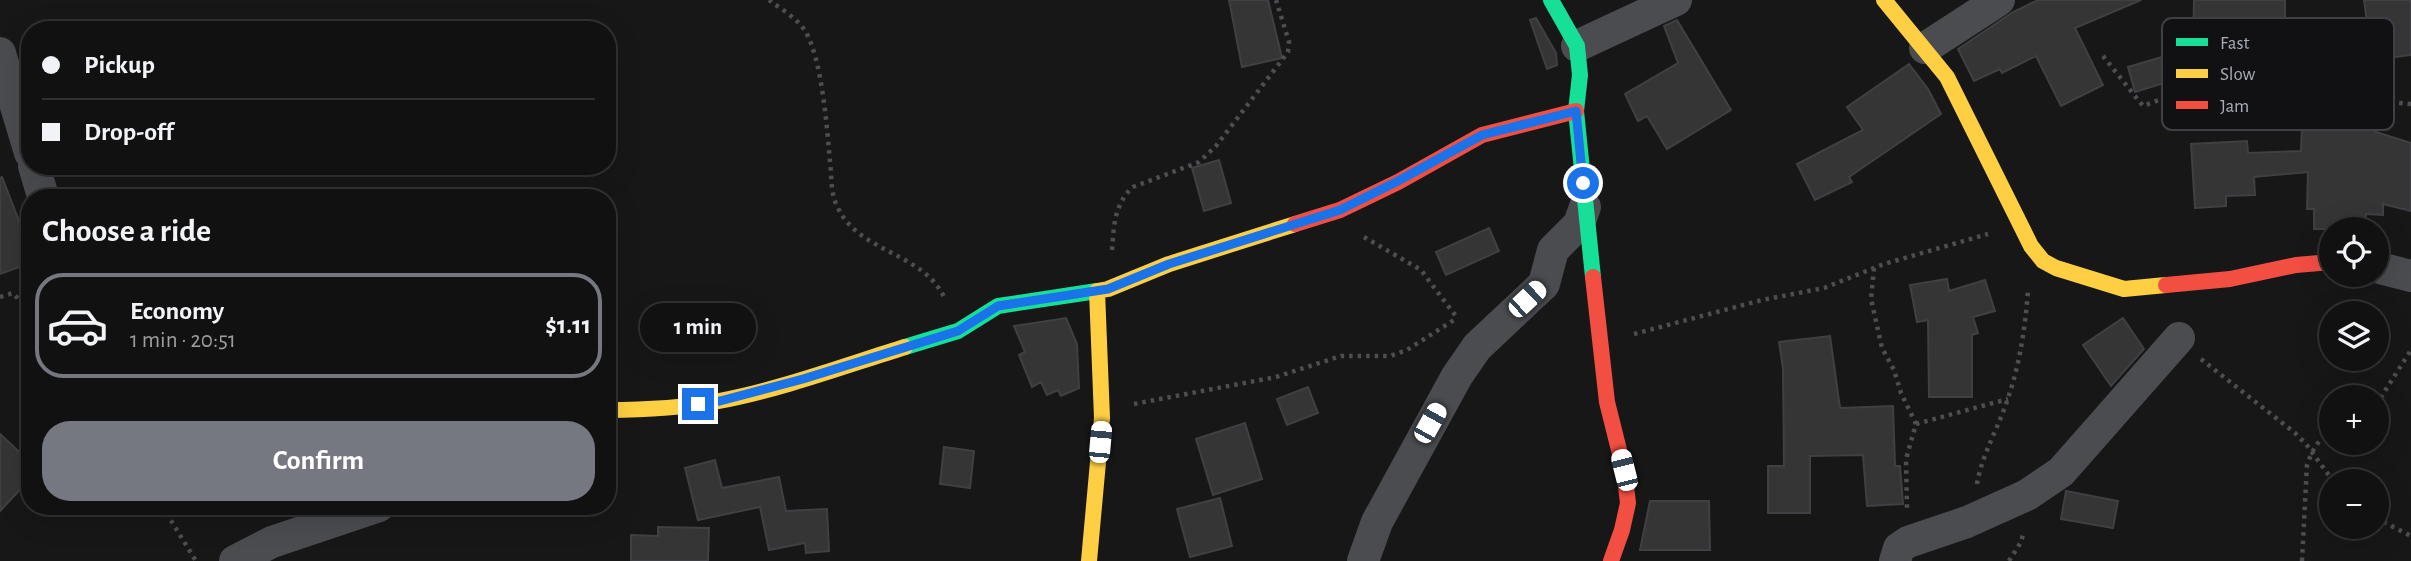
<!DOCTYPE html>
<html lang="en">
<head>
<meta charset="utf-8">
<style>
	body { margin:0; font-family:"Alegreya Sans",sans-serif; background:#1e1f1f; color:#f1f3f6; height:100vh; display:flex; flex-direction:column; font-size:26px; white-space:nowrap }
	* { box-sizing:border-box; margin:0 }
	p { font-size:23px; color:#9c9d9f }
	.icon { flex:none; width:38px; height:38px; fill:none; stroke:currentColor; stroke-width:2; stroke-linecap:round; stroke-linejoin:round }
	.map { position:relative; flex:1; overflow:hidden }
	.drawer { position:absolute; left:21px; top:189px; width:595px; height:326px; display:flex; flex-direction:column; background:#111; border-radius:28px; box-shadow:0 7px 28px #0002,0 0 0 2px #303131 }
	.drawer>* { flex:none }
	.top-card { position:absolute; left:21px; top:21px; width:595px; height:154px; border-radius:28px; box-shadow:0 7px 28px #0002,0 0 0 2px #303131; display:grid; align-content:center; height:154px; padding:0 21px; background:#111 }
	.buttons { position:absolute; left:2319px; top:217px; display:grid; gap:14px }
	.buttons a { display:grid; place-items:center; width:70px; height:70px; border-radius:50%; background:#111; box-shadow:0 7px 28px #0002,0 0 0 2px #303131; font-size:35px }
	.end { position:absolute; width:32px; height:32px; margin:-16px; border:9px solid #1a73e8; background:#fff; box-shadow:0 0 0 4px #fff }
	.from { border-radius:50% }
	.bubble { position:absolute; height:49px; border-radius:24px; background:#111; box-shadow:0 7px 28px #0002,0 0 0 2px #303131; font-size:23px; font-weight:600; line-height:49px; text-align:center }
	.car { position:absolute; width:21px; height:42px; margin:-21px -10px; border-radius:9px; box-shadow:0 0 5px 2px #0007; background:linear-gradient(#fff 24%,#345 0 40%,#fff 0 76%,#345 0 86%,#fff 0) }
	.top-card b { display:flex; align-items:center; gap:24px; height:66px; font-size:26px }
	.top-card b+b { border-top:2px solid #303131 }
	.top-card i { width:18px; height:18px; background:#f1f3f6 }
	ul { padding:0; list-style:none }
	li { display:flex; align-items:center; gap:21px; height:105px; margin:0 14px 10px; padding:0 7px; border:4px solid transparent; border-radius:28px }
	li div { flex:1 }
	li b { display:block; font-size:26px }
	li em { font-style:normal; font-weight:600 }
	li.on { border-color:#757880 }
	li>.icon { width:63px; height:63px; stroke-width:1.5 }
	h2 { padding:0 21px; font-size:32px; line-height:84px }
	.cta { display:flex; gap:14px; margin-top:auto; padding:14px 21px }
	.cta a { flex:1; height:80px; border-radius:28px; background:#757880; color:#fff; font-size:28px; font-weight:600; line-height:80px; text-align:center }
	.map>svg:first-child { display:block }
</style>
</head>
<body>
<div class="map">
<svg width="2411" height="561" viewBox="0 0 2411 561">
	<rect width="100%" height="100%" fill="#171717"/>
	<path fill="#353536" stroke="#3f4043" stroke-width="2" d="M1229 0H1268L1282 58 1242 67Z
		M2038 0H2141L2075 28 2103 85 2061 106 2036 56 2002 73 2000 69 1974 81 1958 49 2013 12Z
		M2194 0H2285V39H2300V69L2278 72 2202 71 2135 92 2128 67 2193 48Z
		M2364 0H2411V55L2372 60Z
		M1536 18 1556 53 1557 65 1547 69 1530 20Z
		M1677 20 1731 110 1667 149 1647 116 1638 121 1625 94 1678 63 1664 26Z
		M1909 64 1928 89 1941 114 1849 177 1852 182 1815 200 1797 164 1863 130 1847 107Z
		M2303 102 2377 105 2376 132 2411 143V211L2383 204V215L2366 214 2365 224 2348 223V229H2314V209H2307L2308 172 2254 177 2255 195 2226 196V206L2195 208 2191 144 2247 141 2248 153 2301 151Z
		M1219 160 1231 203 1204 211 1192 168Z
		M2 177 21 226 30 223V263L0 274V178Z
		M1489 228 1499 251 1446 275 1436 252Z
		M1947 279 1949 291 1985 280 1995 311 1973 317 1978 333 1972 335V397H1929L1928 320 1917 322 1910 285Z
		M1066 318 1077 344 1079 388 1061 396 1058 390 1047 395 1041 382 1032 387 1019 355 1025 352 1014 326Z
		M2123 318 2144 349 2111 386 2083 345Z
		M1830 336 1840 408 1893 406 1895 466H1900L1903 504 1867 506 1863 455 1810 456V513H1768V466H1784L1783 368 1779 342Z
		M1308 387 1318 413 1287 425 1277 399Z
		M1245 423 1262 479 1213 495 1196 439Z
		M0 434 30 462V479L0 511Z
		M944 447 974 451 970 488 940 484Z
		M715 460 722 488 779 477 786 511 827 509 829 551 806 553 805 543 769 550 760 507 698 520 685 468Z
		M2066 491 2118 501 2113 528 2061 519Z
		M1220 498 1232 546 1190 557 1177 509Z
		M1650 501H1709L1710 550H1640Z
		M658 527 709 528 708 561H631V535L658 536Z"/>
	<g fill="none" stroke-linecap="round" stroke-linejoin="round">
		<path stroke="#4d4e52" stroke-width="4.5" stroke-dasharray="3.5 5" stroke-linecap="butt" d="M769 0C781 9 797 18 805 31 822 58 827 128 830 162 832 178 830 193 838 208 859 253 924 252 945 299
			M2103 56 2143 106 2180 92 2368 100 2411 104
			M1364 237 1421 270 1458 319
			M1112 250C1114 226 1114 204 1133 187L1199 162 1216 146 1288 52 1289 42 1276 0
			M1874 268 1871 299 1882 348 1894 370 1901 393 1916 424 1906 459 1907 509
			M0 297 13 293C29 310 27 320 30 342
			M1634 334 1762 300 1824 288 1884 264 1988 234
			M2201 359 2295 433 2306 444 2333 481
			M1134 404 1276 377 1341 356H1390L1407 350 1457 318
			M2376 405 2411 350
			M1916 424 2008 399
			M1977 484C1982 454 1999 427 2008 398 2020 363 2025 328 2028 291
			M162 506 196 561
			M2376 518 2411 536
			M2009 561 2021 542 2024 531
			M2302 561 2307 465C2312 451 2318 439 2331 431"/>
		<path stroke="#4b4c50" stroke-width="32" d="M1577 46 1676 0
			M1925 48 1999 0
			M0 53 30 153
			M34 166 42 193
			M2376 267 2411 276
			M235 561 272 542 379 506
			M1363 561 1377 522 1457 376 1477 347 1544 284 1553 250 1579 224 1585 207
			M1895 561 1899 548 1908 542 1967 522 2027 495 2061 472 2179 338"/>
		<path stroke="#16e098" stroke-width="16" d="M1551 0 1577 46 1580 75 1576 111 1593 277
			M905 347 958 331 998 306 1097 291"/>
		<path stroke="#ffcf43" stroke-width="16" d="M1884 0 1947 77 2031 246 2043 261 2056 268 2124 289 2166 285
			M607 410C645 410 682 408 719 401 782 389 844 366 905 347
			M1089 561 1102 418 1097 291 1108 289 1169 264 1295 224"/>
		<path stroke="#f24e42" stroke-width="16" d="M1295 224 1340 210 1398 182 1482 135 1576 111
			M1593 277 1607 402 1624 470 1628 503 1622 530 1611 561
			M2166 285 2230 279 2296 265 2331 262"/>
	</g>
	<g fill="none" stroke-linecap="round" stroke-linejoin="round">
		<path stroke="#1a73e8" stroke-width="9" d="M698 404 720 401 803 379 958 331 998 306 1108 289 1169 264 1340 210 1398 181 1482 135 1576 111 1583 183"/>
	</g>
	<rect x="2162" y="18" width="232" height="112" rx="10" fill="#111113" stroke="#3e4045" stroke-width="2"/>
	<rect x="2176" y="38" width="32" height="8" fill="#16e098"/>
	<rect x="2176" y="69" width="32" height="9" fill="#ffcf43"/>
	<rect x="2176" y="101" width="32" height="8" fill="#f24e42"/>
	<g font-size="19" fill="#a8adb8">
		<text x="2220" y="49">Fast</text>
		<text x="2220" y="80">Slow</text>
		<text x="2220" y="112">Jam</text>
	</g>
</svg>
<div class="buttons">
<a><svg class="icon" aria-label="locate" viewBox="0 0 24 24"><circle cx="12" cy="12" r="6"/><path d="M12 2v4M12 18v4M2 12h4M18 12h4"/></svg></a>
<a><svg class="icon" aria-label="layers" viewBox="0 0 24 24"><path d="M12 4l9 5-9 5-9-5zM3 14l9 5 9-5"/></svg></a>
<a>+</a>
<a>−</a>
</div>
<i class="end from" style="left:1583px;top:183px"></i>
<i class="end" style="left:698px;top:404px"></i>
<div class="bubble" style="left:640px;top:303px;width:116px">1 min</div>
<i class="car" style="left:1527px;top:299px;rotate:47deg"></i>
<i class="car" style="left:1430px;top:423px;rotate:29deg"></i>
<i class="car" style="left:1100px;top:442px;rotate:5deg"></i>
<i class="car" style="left:1624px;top:470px;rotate:346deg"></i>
<div class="top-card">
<b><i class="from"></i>Pickup</b>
<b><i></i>Drop-off</b>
</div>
<section class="drawer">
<h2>Choose a ride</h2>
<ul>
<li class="on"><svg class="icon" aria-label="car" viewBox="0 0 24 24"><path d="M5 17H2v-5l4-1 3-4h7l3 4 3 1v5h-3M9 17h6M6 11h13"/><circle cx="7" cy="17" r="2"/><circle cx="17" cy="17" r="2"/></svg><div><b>Economy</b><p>1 min · 20:51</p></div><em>$1.11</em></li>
</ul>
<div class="cta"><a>Confirm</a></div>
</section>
</div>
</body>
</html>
